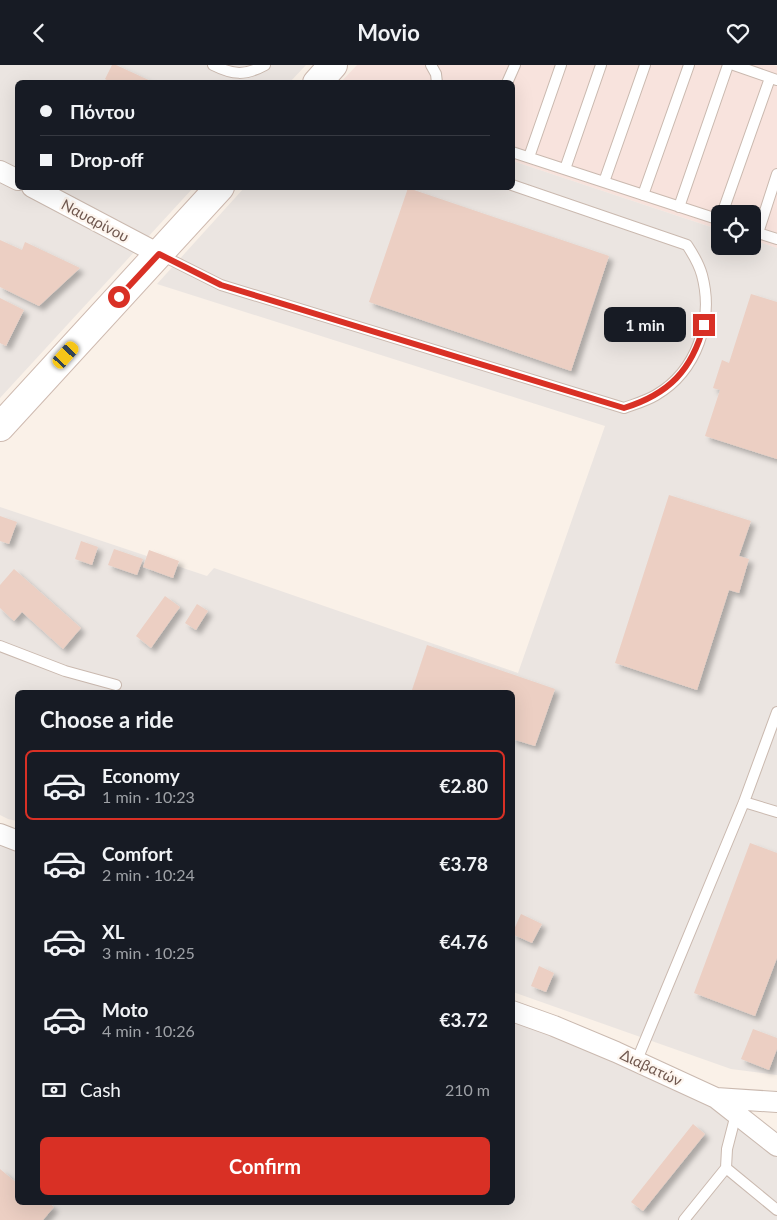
<!DOCTYPE html>
<html lang="en">
<head>
<meta charset="utf-8">
<style>
	body { margin:0; font-family:Lato,sans-serif; background:#242831; color:#f1f3f6; height:100vh; display:flex; flex-direction:column; font-size:19px; white-space:nowrap }
	* { box-sizing:border-box; margin:0 }
	p { font-size:16px; color:#9ea1a6 }
	.icon { flex:none; width:28px; height:28px; fill:none; stroke:currentColor; stroke-width:2; stroke-linecap:round; stroke-linejoin:round }
	.map { position:relative; flex:1; overflow:hidden }
	.side { position:absolute; left:15px; top:625px; width:500px; height:515px; display:flex; flex-direction:column; background:#171b24; border-radius:8px; box-shadow:0 5px 20px #0002 }
	.side>* { flex:none }
	.hud { position:absolute; left:15px; top:15px; width:500px; height:110px; border-radius:8px; box-shadow:0 5px 20px #0002; display:grid; align-content:center; height:110px; padding:0 25px; background:#171b24 }
	.fabs { position:absolute; left:711px; top:140px; display:grid; gap:10px }
	.fabs a { display:grid; place-items:center; width:50px; height:50px; border-radius:8px; background:#171b24; box-shadow:0 5px 20px #0002; font-size:25px }
	.end { position:absolute; width:22px; height:22px; margin:-11px; border:6px solid #d93025; background:#fff; box-shadow:0 0 0 2px #fff }
	.from { border-radius:50% }
	.bubble { position:absolute; height:35px; border-radius:8px; background:#171b24; box-shadow:0 5px 20px #0002; font-size:16px; font-weight:700; line-height:35px; text-align:center }
	.car { position:absolute; width:15px; height:30px; margin:-15px -8px; border-radius:6px; box-shadow:0 0 4px 1px #0007; background:linear-gradient(#f5c518 24%,#345 0 40%,#f5c518 0 76%,#345 0 86%,#f5c518 0) }
	.hud b { display:flex; align-items:center; gap:18px; height:48px; font-size:19px }
	.hud b+b { border-top:1px solid #363941 }
	.hud i { width:12px; height:12px; background:#f1f3f6 }
	ul { padding:0; list-style:none }
	li { display:flex; align-items:center; gap:15px; height:70px; margin:0 10px 8px; padding:0 15px; border:2px solid transparent; border-radius:8px }
	li div { flex:1 }
	li b { display:block; font-size:19px }
	li em { font-style:normal; font-weight:700 }
	li.selected { border-color:#d93025 }
	li>.icon { width:45px; height:45px; stroke-width:1.5 }
	h2 { padding:0 25px; font-size:22px; line-height:60px }
	.pay { display:flex; align-items:center; gap:12px; height:55px; padding:0 25px; font-size:19px }
	.pay p { margin-inline-start:auto }
	.action { display:flex; gap:10px; margin-top:auto; padding:10px 25px }
	.action a { flex:1; height:58px; border-radius:8px; background:#d93025; color:#fff; font-size:20px; font-weight:700; line-height:58px; text-align:center }
	header { display:flex; justify-content:space-between; align-items:center; height:65px; padding:0 25px; background:#171b24; font-size:22px; font-weight:700 }
	.map>svg:first-child { display:block }
</style>
</head>
<body>
<header><svg class="icon" aria-label="back" viewBox="0 0 24 24"><path d="M15 5l-7 7 7 7"/></svg>Movio<svg class="icon" aria-label="heart" viewBox="0 0 24 24"><path d="M12 20l-8-8c-3-5 5-10 8-4 3-6 11-1 8 4z"/></svg></header>
<div class="map">
<svg width="777" height="1155" viewBox="0 0 777 1155">
	<defs>
		<filter id="shadow"><feDropShadow dx="4.5" dy="4.5" stdDeviation="2.5" flood-color="#0004"/></filter>
	</defs>
	<rect width="100%" height="100%" fill="#faf1e8"/>
	<path fill="#f8e3dd" d="M357 0H774L777 1V183L753 175 752 149H720V165L513 96 512 18H340Z"/>
	<path fill="#ebe5e1" d="M0 0H306L290 17 18 18V122L193 123 0 333Z
		M513 96 720 165V181H752L753 175 777 183V1010L731 1004 513 927 512 628H18L17 756 8 754 0 750V442L207 511 214 503 518 608 605 361 157 219 244 123 512 122Z
		M0 774 17 782 18 1138H512L513 953 704 1034 777 1091V1155H0Z"/>
	<path fill="#eccfc3" filter="url(#shadow)" d="M112 0H116L155 18H112L105 14Z
		M408 123 609 191 571 306 369 237Z
		M0 175 22 185 25 177 80 203 39 241 0 222Z
		M751 229 777 237V394L705 371 720 325 713 323 722 295 729 298Z
		M0 233 24 245 6 281 0 278Z
		M669 430 751 456 739 491 749 494 739 528 729 525 697 625 615 598Z
		M0 451 17 457 9 479 0 476Z
		M81 476 98 482 92 500 75 494Z
		M114 484 143 494 137 510 108 500Z
		M149 485 179 496 173 513 143 502Z
		M14 504 81 563 63 584 22 547 14 556 0 543V520Z
		M165 531 180 542 151 583 136 571Z
		M197 539 208 546 196 565 185 558Z
		M427 580 555 624 535 681 512 674V628H411Z
		M750 778 777 788V893L755 951 694 928Z
		M521 849 542 859 532 878 512 869Z
		M539 901 554 908 546 927 531 921Z
		M753 964 777 973V984L769 1005 741 994Z
		M693 1059 705 1069 643 1146 631 1137Z
		M0 1104 18 1119V1138H49L54 1142 43 1155H0Z"/>
	<g fill="none" stroke-linecap="round" stroke-linejoin="round">
		<g stroke="#cab9af" stroke-width="12">
			<path id="lane" d="M213 0C233 10 245 11 265 0
				M431 0 436 9 437 18
				M734 0 777 15
				M507 18 515 0
				M512 87 720 155
				M529 92 561 0
				M565 104 601 0
				M604 117 645 0
				M643 130 689 0
				M679 142 728 0
				M722 149 770 13
				M752 166 777 174
				M758 168 777 109
				M159 189 221 220 624 343C635 339 646 336 656 330 697 306 714 255 702 210 699 199 693 189 687 180L512 120
				M0 581 65 606 116 620
				M744 737 777 747
				M637 995 744 737 777 647
				M726 1103 777 1145
				M684 1155 726 1103 727 1084 736 1049"/>
		</g>
		<g stroke="#cab9af" stroke-width="22">
			<path id="street" d="M0 106 18 115
				M32 122 159 189
				M0 769 18 776
				M512 946 554 961 616 987 716 1033 777 1081
				M716 1033 777 1037"/>
		</g>
		<g stroke="#cebab0" stroke-width="30">
			<path id="secondary" d="M317 18 333 0
				M0 362 220 122"/>
		</g>
		<use href="#lane" stroke="#fff" stroke-width="10"/>
		<use href="#street" stroke="#fff" stroke-width="20"/>
		<use href="#secondary" stroke="#fff" stroke-width="28"/>
	</g>
	<g fill="none" stroke-linecap="round" stroke-linejoin="round">
		<path stroke="#d93025" stroke-width="6" d="M119 232 159 189 221 220 624 343C669 329 692 305 704 260"/>
	</g>
	<g text-anchor="middle" stroke-width="4.5" stroke-linejoin="round" paint-order="stroke">
		<g font-size="15" fill="#70584f" stroke="#fdf5ee">
			<text transform="translate(95 156) rotate(28)" y="5">Ναυαρίνου</text>
			<text transform="translate(651 1003) rotate(25)" y="5">Διαβατών</text>
		</g>
	</g>
</svg>
<div class="fabs">
<a><svg class="icon" aria-label="locate" viewBox="0 0 24 24"><circle cx="12" cy="12" r="6"/><path d="M12 2v4M12 18v4M2 12h4M18 12h4"/></svg></a>
</div>
<i class="end from" style="left:119px;top:232px"></i>
<i class="end" style="left:704px;top:260px"></i>
<div class="bubble" style="left:604px;top:242px;width:82px">1 min</div>
<i class="car" style="left:66px;top:290px;rotate:42deg"></i>
<div class="hud">
<b><i class="from"></i>Πόντου</b>
<b><i></i>Drop-off</b>
</div>
<section class="side">
<h2>Choose a ride</h2>
<ul>
<li class="selected"><svg class="icon" aria-label="car" viewBox="0 0 24 24"><path d="M5 17H2v-5l4-1 3-4h7l3 4 3 1v5h-3M9 17h6M6 11h13"/><circle cx="7" cy="17" r="2"/><circle cx="17" cy="17" r="2"/></svg><div><b>Economy</b><p>1 min · 10:23</p></div><em>€2.80</em></li>
<li><svg class="icon" aria-label="car" viewBox="0 0 24 24"><path d="M5 17H2v-5l4-1 3-4h7l3 4 3 1v5h-3M9 17h6M6 11h13"/><circle cx="7" cy="17" r="2"/><circle cx="17" cy="17" r="2"/></svg><div><b>Comfort</b><p>2 min · 10:24</p></div><em>€3.78</em></li>
<li><svg class="icon" aria-label="car" viewBox="0 0 24 24"><path d="M5 17H2v-5l4-1 3-4h7l3 4 3 1v5h-3M9 17h6M6 11h13"/><circle cx="7" cy="17" r="2"/><circle cx="17" cy="17" r="2"/></svg><div><b>XL</b><p>3 min · 10:25</p></div><em>€4.76</em></li>
<li><svg class="icon" aria-label="car" viewBox="0 0 24 24"><path d="M5 17H2v-5l4-1 3-4h7l3 4 3 1v5h-3M9 17h6M6 11h13"/><circle cx="7" cy="17" r="2"/><circle cx="17" cy="17" r="2"/></svg><div><b>Moto</b><p>4 min · 10:26</p></div><em>€3.72</em></li>
</ul>
<div class="pay"><svg class="icon" aria-label="cash" viewBox="0 0 24 24"><path d="M3 7h18v10H3z"/><circle cx="12" cy="12" r="2"/></svg>Cash<p>210 m</p></div>
<div class="action"><a>Confirm</a></div>
</section>
</div>
</body>
</html>
